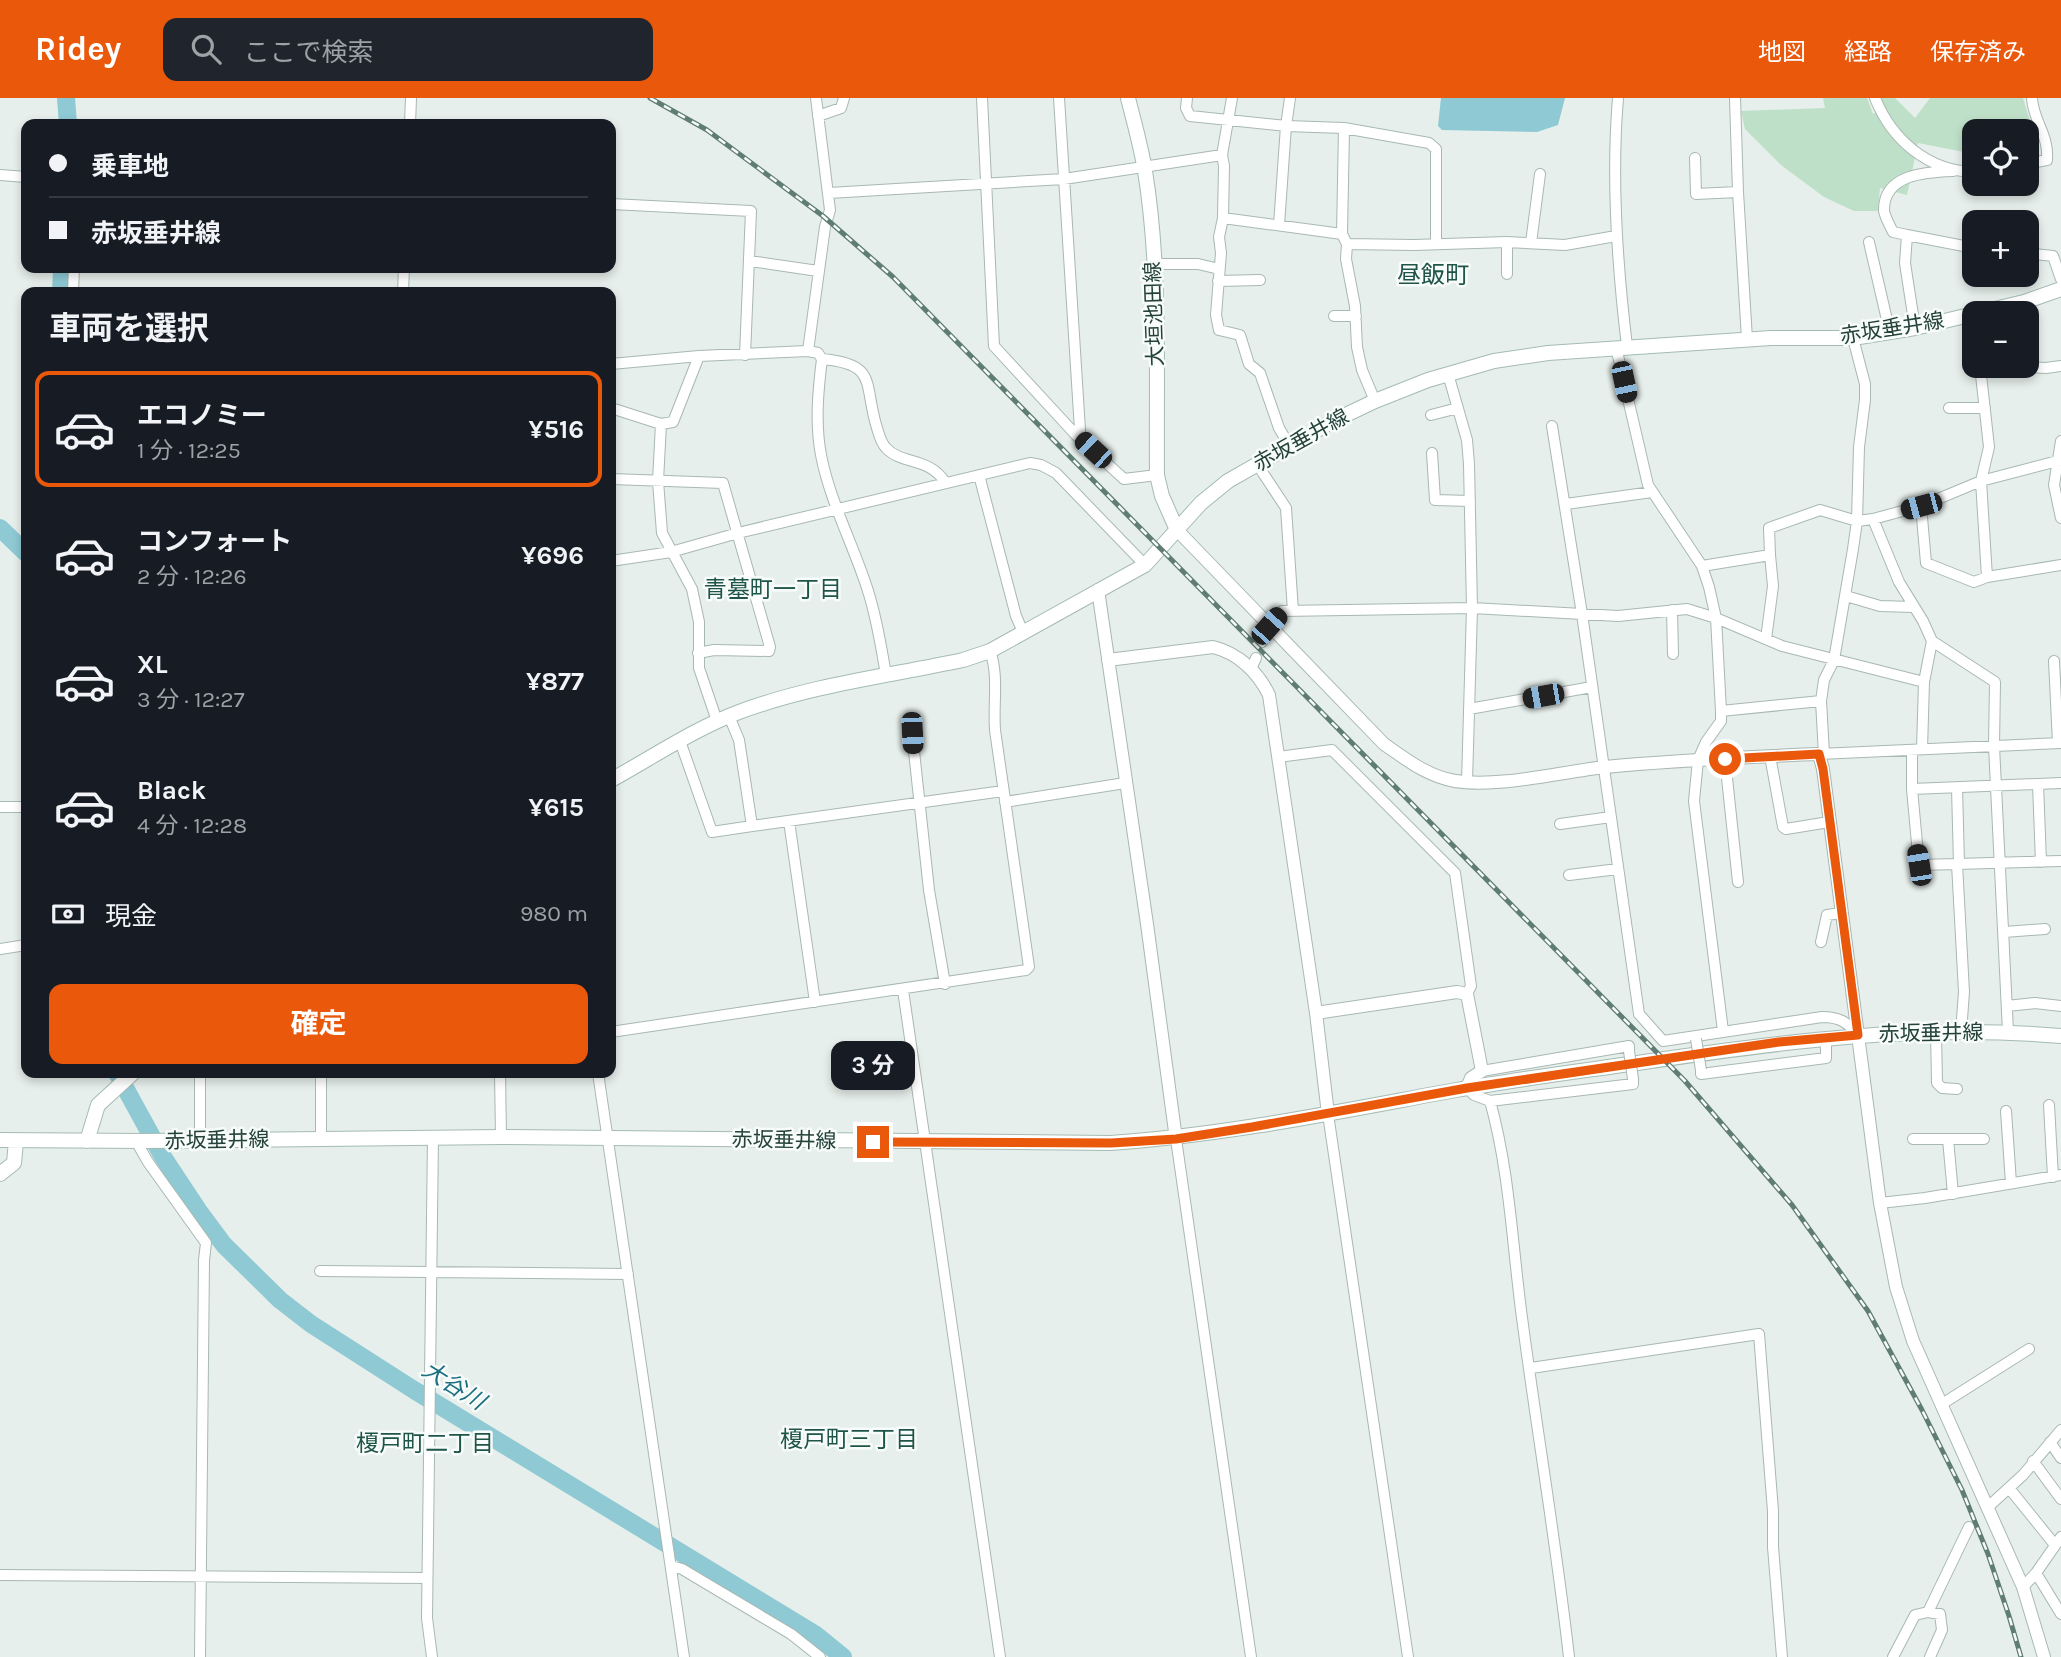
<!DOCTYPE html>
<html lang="ja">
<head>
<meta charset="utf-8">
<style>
	body { margin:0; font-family:Karla,"Noto Sans JP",sans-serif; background:#20242c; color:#f1f3f6; height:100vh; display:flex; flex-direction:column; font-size:26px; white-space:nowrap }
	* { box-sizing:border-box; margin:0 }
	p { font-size:23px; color:#9ea1a6 }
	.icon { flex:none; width:38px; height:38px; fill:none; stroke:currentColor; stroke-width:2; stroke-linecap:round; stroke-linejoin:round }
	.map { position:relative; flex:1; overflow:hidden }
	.panel { position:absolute; left:21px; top:189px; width:595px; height:791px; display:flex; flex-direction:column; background:#171b24; border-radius:14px; box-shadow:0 4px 10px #0003 }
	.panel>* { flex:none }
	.guide { position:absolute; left:21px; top:21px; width:595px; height:154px; border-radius:14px; box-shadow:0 4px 10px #0003; display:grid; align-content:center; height:154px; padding:0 28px; background:#171b24 }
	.controls { position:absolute; left:1962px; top:21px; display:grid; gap:14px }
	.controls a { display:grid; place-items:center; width:77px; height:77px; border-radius:14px; background:#171b24; box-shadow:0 4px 10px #0003; font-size:35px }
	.end { position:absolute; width:32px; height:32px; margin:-16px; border:9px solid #ea580c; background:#fff; box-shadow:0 0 0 4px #fff }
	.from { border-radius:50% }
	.bubble { position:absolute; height:49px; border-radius:14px; background:#171b24; box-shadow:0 4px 10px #0003; font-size:23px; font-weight:700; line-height:49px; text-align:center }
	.car { position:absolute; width:21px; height:42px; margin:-21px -10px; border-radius:9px; box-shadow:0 0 5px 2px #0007; background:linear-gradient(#222 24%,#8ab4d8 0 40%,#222 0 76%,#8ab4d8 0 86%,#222 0) }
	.guide b { display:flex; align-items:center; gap:24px; height:66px; font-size:26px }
	.guide b+b { border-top:2px solid #363941 }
	.guide i { width:18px; height:18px; background:#f1f3f6 }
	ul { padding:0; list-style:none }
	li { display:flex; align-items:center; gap:21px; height:116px; margin:0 14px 10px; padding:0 14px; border:4px solid transparent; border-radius:14px }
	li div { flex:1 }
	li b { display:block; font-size:26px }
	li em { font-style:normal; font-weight:700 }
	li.selected { border-color:#ea580c }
	li>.icon { width:63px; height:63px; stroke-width:1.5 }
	h2 { padding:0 28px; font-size:32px; line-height:84px }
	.pay { display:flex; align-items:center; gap:18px; height:77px; padding:0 28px; font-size:26px }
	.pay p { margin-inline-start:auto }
	.action { display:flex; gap:14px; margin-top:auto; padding:14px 28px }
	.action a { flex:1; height:80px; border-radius:14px; background:#ea580c; color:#fff; font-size:28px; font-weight:700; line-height:80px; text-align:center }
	header { display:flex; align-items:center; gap:42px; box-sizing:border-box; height:98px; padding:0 35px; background:#ea580c; color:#fff }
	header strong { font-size:33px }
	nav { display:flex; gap:38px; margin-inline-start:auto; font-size:24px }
	.search { width:490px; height:63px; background:#20242c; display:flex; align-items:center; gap:18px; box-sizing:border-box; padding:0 24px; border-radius:14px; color:#9ea1a6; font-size:26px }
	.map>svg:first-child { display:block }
</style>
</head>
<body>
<header>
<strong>Ridey</strong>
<div class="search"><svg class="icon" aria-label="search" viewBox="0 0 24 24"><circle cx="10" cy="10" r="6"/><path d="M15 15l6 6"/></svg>ここで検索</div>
<nav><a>地図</a><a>経路</a><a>保存済み</a></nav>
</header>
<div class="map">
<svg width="2061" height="1559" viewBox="0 0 2061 1559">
	<rect width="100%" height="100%" fill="#e6efeb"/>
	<path fill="#bfe0c8" d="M1823 0H1867L1873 16 1884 9 1881 0H1895L1915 20 1930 0H2023L2038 50 2027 52 2026 33H1974V56L1918 45 1907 97 1880 90 1878 113H1854L1824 99 1781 67 1745 31 1741 13 1825 10Z"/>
	<path fill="#8ec9d4" d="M1441 0H1565L1558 27 1537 34 1442 32 1438 28Z"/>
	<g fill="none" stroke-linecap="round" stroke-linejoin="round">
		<path stroke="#8ec9d4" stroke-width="18" d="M66 0 68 26
			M61 194 62 170
			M0 430 26 455
			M117 975 163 1059 198 1112 224 1147 280 1202 311 1226 414 1292 816 1537 843 1559"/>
		<g stroke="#a8b8b2" stroke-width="12">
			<path id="minor" d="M982 0 994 248 1076 337 1124 381 1157 377
				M1059 0 1080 332 1076 337
				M1187 0 1186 10 1190 18 1286 28 1290 0
				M1232 0 1222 57 1224 68 1223 120 1219 139 1221 155 1216 217 1219 232 1240 237 1249 266 1260 275 1279 330 1289 347
				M1618 0C1611 83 1617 166 1627 248
				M1735 0 1738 94
				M1875 0C1892 42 1928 73 1974 74
				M818 18 841 10 844 0
				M410 26 411 0
				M1695 60 1696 96 1738 94 1747 241
				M2026 66 2047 62C2049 36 2033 23 2032 0
				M0 77 26 79
				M829 95 1064 81 1222 57
				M611 106 751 113 745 257
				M1223 120 1342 136 1347 146 1346 161 1355 208 1357 249 1362 272 1375 303
				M1279 127 1286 28 1344 30 1429 45 1436 51V146
				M1342 136 1344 30
				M1907 137 1974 150
				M1507 144V176
				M1869 144 1890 235
				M1531 145 1540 76
				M1347 146 1414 147 1507 144 1565 147 1616 138
				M2026 155 2053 158 2061 181
				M750 163 818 173
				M1153 166H1198L1219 171
				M1218 183 1260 182
				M73 194 74 170
				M403 194 404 170
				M1971 216 1974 231
				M1334 218H1356
				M1915 230 1905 165 1907 137 1893 134C1890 128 1885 119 1884 113 1883 76 1926 74 1953 73
				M1616 249 1648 387 1702 468 1709 489 1716 520 1721 613 1821 603
				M808 253 825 129 830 112 816 0
				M822 261C818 293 815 325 821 357 830 404 854 448 868 493 877 521 881 548 886 577
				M611 266 699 258 808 253 818 255 822 261C879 266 863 286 877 330 879 337 881 345 886 350 902 367 929 359 945 384
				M1980 268 1989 349 1981 383 1987 479
				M2007 268 2046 270 2061 268
				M1448 276 1467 342 1469 366 1472 510 1467 684
				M611 310 661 326 673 324 699 258
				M1949 310H1985
				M1431 317 1458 310
				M661 326 658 383 662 435 692 491 699 524V570L717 623
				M1552 328 1582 516 1639 916 1663 943 1822 919C1840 919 1847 924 1858 937
				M2061 343 2054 387 2061 420
				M1432 355 1435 402 1470 403
				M1257 366 1286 410 1293 513
				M979 377 1016 518 1023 534
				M611 381 723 385 770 549 769 553 714 552 698 555
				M1566 406 1652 394
				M1921 408 1926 465 1974 484 1987 479 2061 467
				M1873 421 1899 484 1923 523 1932 543 1995 584 1994 648 2008 934
				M611 463 671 454 738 435 1030 365 1041 367 1056 375 1145 467
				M1702 468 1770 457 1769 430 1820 412 1857 423 1873 421 1921 408 1981 383 2061 362
				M1846 498 1880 508 1913 509
				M1672 512 1673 556
				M1766 541 1773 488 1770 457
				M1262 544 1269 528 1282 513 1472 510 1618 518 1687 511 1716 520 1782 548 1924 584
				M2054 563 2058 645
				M1251 571 1256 560
				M1469 611 1592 589
				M1721 613V623L1706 644 1698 662 1694 703 1723 933
				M729 618 739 642 752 728 1003 693
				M912 635 929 792 945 886
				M680 643 712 734 752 728
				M1922 651 1924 584 1932 543
				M1912 652V691L2061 685
				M1819 656 2061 645
				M1824 656 1821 603 1824 582 1834 562 1853 451 1857 423 1859 349 1865 302V286L1853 240
				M1770 658 1783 729 1786 731 1829 724
				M1278 659 1332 652 1455 775 1471 888 1467 896
				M1725 661 1738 784
				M2038 686 2041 764
				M1957 690 1959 766
				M1912 691 1919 767 1957 766 1964 894 1961 934
				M1005 704 1125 685
				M0 709H26
				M789 723 815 904
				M1560 726 1611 719
				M1957 766 2061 763
				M1569 777 1618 771
				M2004 834 2045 831
				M1821 844 1827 817 1841 815
				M0 851 26 847
				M903 892 1000 1559
				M2007 908 2035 905 2061 908
				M611 934 1026 872 1029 869 995 632C993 606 999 577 990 553
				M1936 934 1937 985 1942 990 1957 991
				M1701 972V976L1826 960V940
				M1482 973 1629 948V953
				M321 975V1041
				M500 975 501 1039
				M598 975 684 1559
				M1467 990 1474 997 1490 1003 1633 986V981
				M1490 1003C1509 1071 1512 1142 1521 1212 1536 1328 1556 1443 1569 1559
				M2049 1007 2053 1079
				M2006 1013 2011 1085
				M1328 1016 1408 1559
				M1176 1041 1251 1559
				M1913 1041H1984
				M1948 1041 1953 1096
				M200 1042V975
				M136 1043 148 1064 206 1145 204 1162 200 1559
				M1880 1105 1925 1100 2061 1077
				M320 1173 628 1176
				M1531 1270 1759 1236 1773 1413V1449L1782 1559
				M1942 1306 2029 1251
				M2050 1344 2061 1360
				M2033 1363 2061 1401
				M2009 1390 2055 1447
				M1988 1409 2023 1377 2061 1332
				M671 1468 682 1471 791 1536 820 1559
				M2036 1475 2061 1516
				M0 1477 427 1480
				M2023 1489 2036 1475 2061 1439
				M1928 1514 1969 1429
				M432 1559 427 1520 433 1039
				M1893 1559 1915 1517 1928 1514 1940 1516 1942 1532 1930 1559"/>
		</g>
		<g stroke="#a8b8b2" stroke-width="14">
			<path id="tertiary" d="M1177 432 1384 646C1407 662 1427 678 1455 683 1499 690 1560 674 1605 669 1676 662 1748 659 1819 656L1823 671 1880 1105 1896 1189 1913 1243 2023 1489 2044 1559
				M1098 492 1147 826 1176 1041
				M1108 562 1213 549C1238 555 1258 574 1269 597L1316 915 1328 1016
				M1316 915 1457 894 1467 896 1482 973 1471 980 1467 990"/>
		</g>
		<g stroke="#a4bbb3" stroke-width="16">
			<path id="secondary" d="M1128 0C1134 24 1141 48 1145 73 1161 172 1156 276 1157 377L1162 398 1177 432
				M611 682C653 659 694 631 739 614 811 587 888 578 963 562L990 553 1145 467 1201 405 1228 383 1333 323 1375 303 1428 282 1494 263 1548 255 1771 240H1853L1915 230 2024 204 2061 191
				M0 1042 145 1043 501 1039 1110 1045C1227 1037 1341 1013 1456 992 1518 981 1582 973 1644 964 1787 943 1917 926 2061 938
				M87 1043 98 1007 133 975
				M0 1076 14 1065 16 1043"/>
		</g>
		<use href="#minor" stroke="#fff" stroke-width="10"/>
		<use href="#tertiary" stroke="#fff" stroke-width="12"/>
		<use href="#secondary" stroke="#fff" stroke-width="14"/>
		<g stroke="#5f7d75" stroke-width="5">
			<path id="rail" d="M650 0 707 32 823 118 893 179 1685 983 1792 1107 1868 1213 1922 1312 1962 1392 1988 1456 2009 1518 2021 1559"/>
		</g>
		<use href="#rail" stroke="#f7fbf9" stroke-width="2.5" stroke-dasharray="8" stroke-linecap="butt"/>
		<g stroke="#a8b8b2" stroke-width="12" stroke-linecap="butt">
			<path id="minor-bridge" d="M1696 941 1701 972
				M1629 953 1633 981"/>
		</g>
		<use href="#minor-bridge" stroke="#fff" stroke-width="10"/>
	</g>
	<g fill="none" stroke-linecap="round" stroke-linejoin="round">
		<path stroke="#ea580c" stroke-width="9" d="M873 1044 1111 1045 1176 1041 1252 1029 1467 990 1779 944 1858 937 1823 671 1819 656 1725 661"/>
	</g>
	<g text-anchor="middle" stroke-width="5" stroke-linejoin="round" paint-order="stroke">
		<g font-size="21" fill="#24423a" stroke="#f7fbf9">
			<text transform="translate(1154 216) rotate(-92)" y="7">大垣池田線</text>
			<text transform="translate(1892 230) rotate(-9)" y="7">赤坂垂井線</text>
			<text transform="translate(1301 342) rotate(-29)" y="7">赤坂垂井線</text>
			<text transform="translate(1931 935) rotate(-1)" y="7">赤坂垂井線</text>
			<text transform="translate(217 1042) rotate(-1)" y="7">赤坂垂井線</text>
			<text transform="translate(784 1042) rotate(1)" y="7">赤坂垂井線</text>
		</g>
		<g font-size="23" fill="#1f5548" stroke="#f7fbf9">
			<text x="773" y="499">青墓町一丁目</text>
			<text x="849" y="1349">榎戸町三丁目</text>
			<text x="425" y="1353">榎戸町二丁目</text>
		</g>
		<g font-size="23" font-style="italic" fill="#1c6f80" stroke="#f7fbf9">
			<text transform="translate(454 1287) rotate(32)" y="8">大谷川</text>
		</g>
		<g font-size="24" fill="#1f5548" stroke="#f7fbf9">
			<text x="1433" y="185">昼飯町</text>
		</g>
	</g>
</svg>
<div class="controls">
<a><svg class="icon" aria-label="locate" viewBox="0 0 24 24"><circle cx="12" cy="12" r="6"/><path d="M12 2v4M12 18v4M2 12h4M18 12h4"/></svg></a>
<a>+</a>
<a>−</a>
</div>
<i class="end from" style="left:1725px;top:661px"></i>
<i class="end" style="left:873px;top:1044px"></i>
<div class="bubble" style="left:831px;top:943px;width:84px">3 分</div>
<i class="car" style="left:1624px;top:284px;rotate:168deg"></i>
<i class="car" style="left:1093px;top:352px;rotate:313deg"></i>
<i class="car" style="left:1921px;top:408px;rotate:255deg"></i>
<i class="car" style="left:1269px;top:528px;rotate:42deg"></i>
<i class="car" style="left:1543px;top:598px;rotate:260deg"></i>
<i class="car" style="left:912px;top:635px;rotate:177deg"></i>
<i class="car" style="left:1919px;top:767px;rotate:351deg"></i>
<div class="guide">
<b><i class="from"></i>乗車地</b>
<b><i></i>赤坂垂井線</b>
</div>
<section class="panel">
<h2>車両を選択</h2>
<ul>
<li class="selected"><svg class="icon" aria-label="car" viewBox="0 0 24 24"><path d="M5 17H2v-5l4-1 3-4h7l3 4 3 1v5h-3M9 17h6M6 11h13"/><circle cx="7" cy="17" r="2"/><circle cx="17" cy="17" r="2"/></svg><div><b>エコノミー</b><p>1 分 · 12:25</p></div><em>¥516</em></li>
<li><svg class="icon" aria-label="car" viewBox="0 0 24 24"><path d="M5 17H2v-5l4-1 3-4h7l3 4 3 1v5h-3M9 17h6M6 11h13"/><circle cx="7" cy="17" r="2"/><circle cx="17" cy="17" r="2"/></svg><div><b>コンフォート</b><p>2 分 · 12:26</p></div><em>¥696</em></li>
<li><svg class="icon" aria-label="car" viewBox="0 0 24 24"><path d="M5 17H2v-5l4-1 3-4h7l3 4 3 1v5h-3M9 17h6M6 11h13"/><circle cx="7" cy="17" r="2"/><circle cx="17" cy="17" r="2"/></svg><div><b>XL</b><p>3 分 · 12:27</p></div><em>¥877</em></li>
<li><svg class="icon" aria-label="car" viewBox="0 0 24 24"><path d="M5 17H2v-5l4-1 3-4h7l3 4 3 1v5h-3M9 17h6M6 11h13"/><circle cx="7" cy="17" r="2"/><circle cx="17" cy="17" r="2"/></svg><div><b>Black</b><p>4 分 · 12:28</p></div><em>¥615</em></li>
</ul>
<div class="pay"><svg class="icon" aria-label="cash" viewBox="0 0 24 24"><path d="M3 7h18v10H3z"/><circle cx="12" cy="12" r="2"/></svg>現金<p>980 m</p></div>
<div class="action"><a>確定</a></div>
</section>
</div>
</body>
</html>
